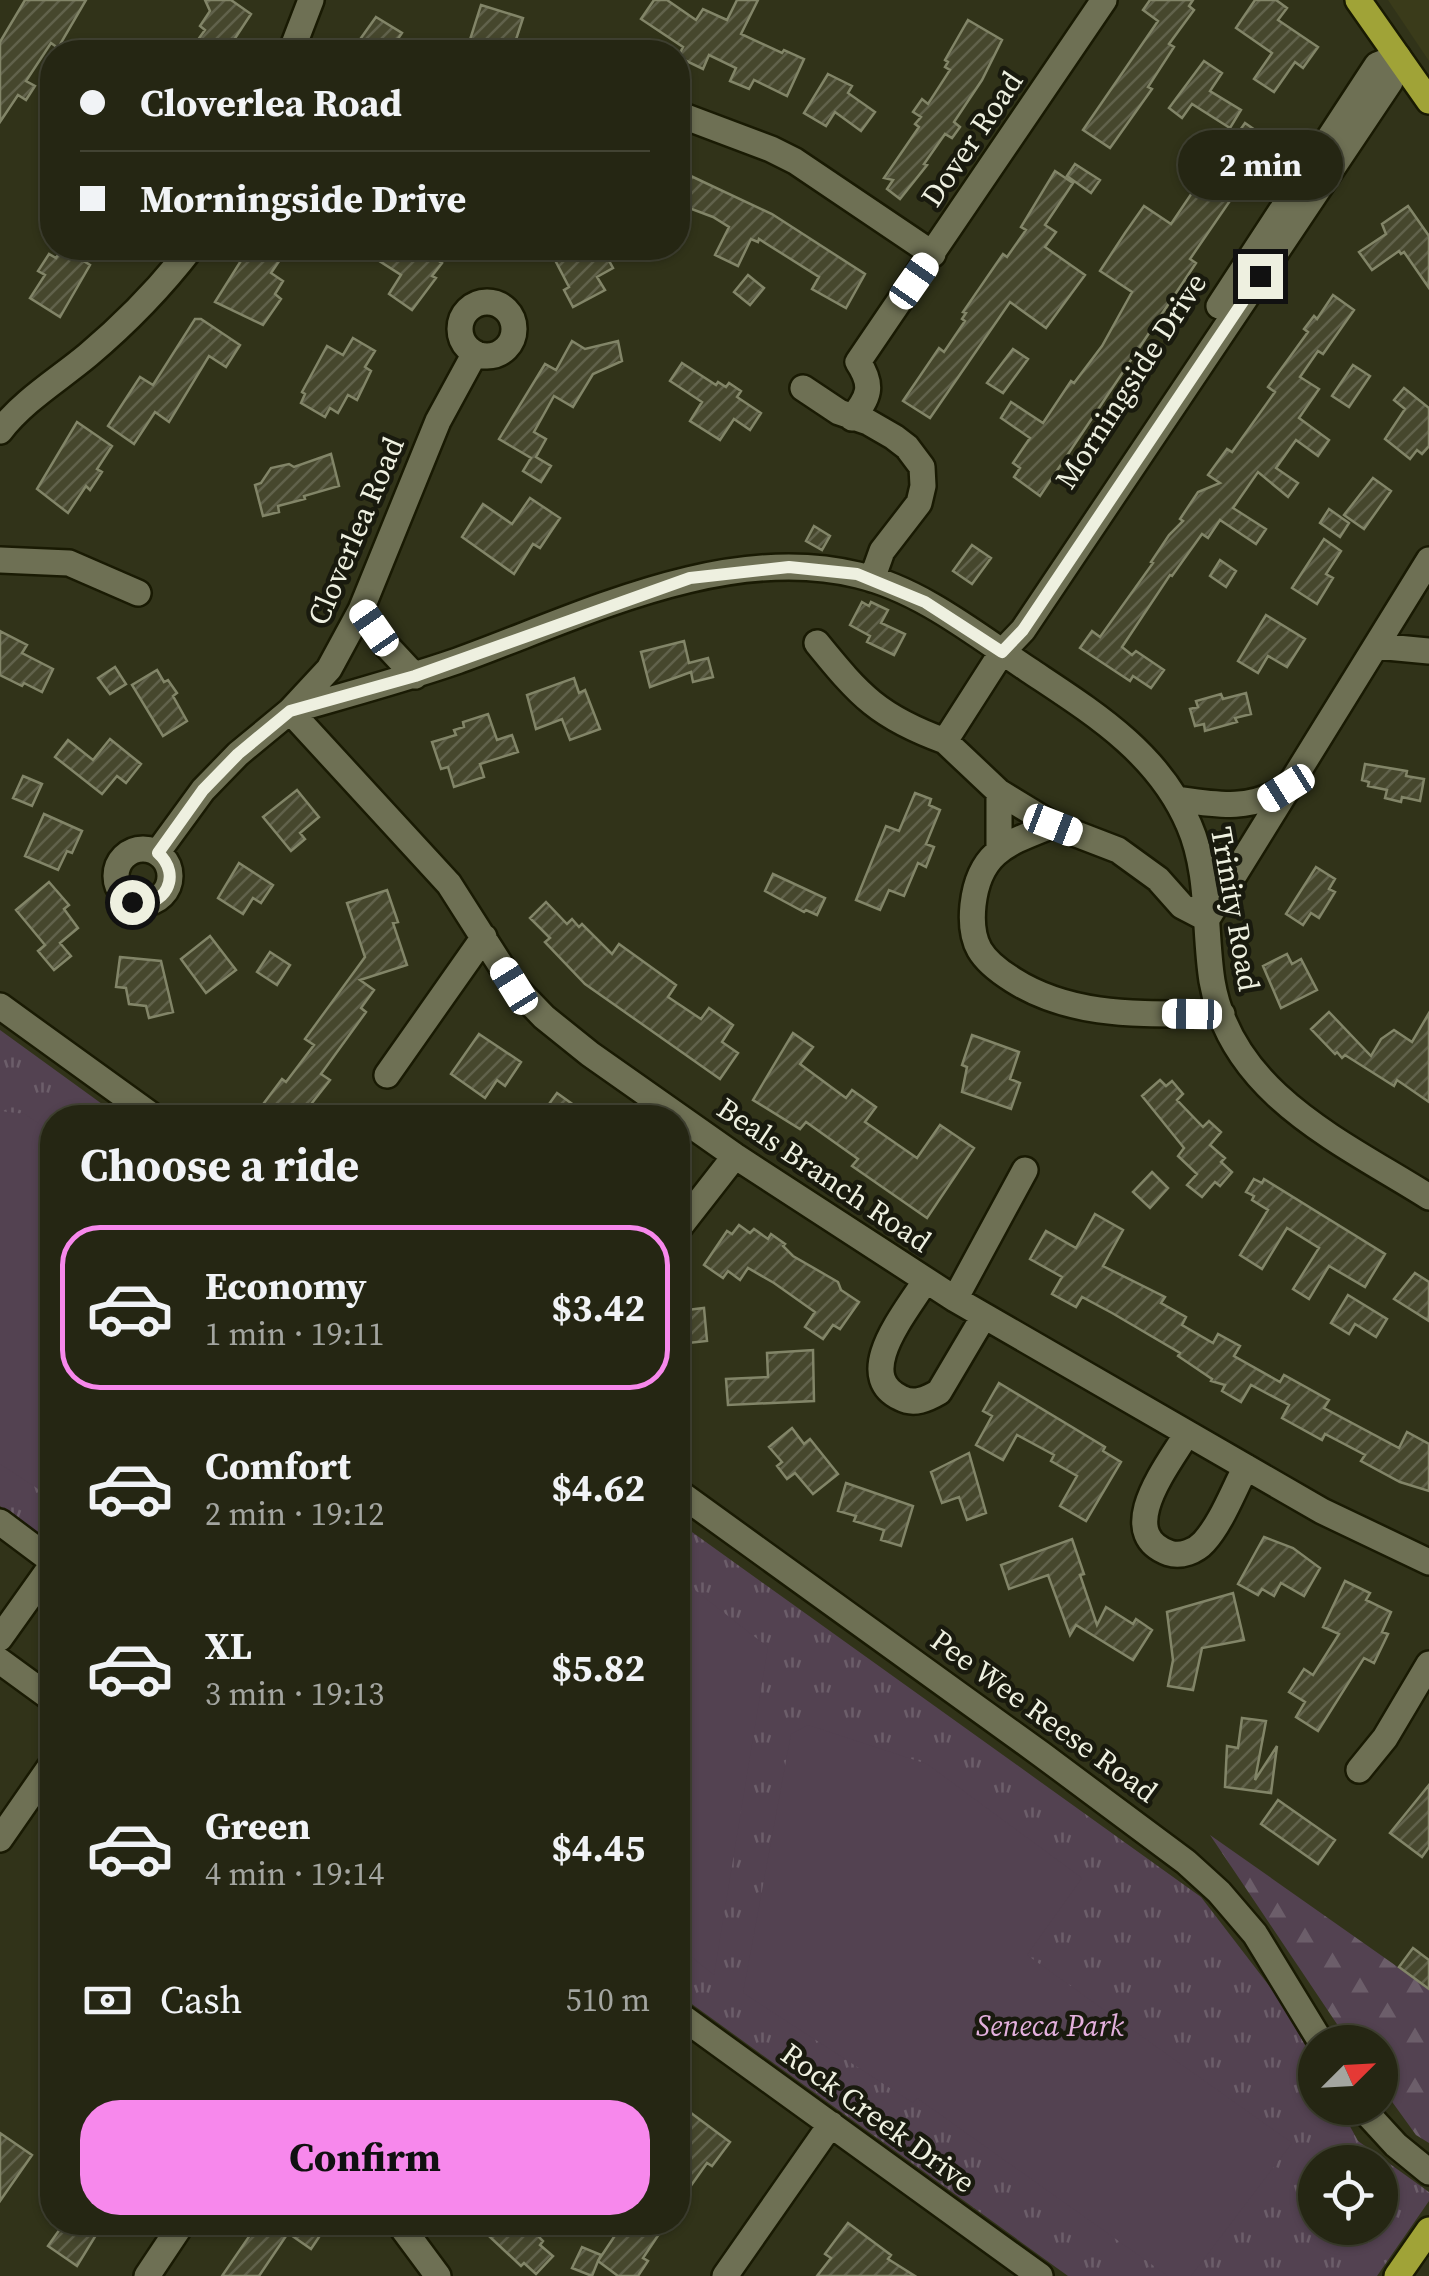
<!DOCTYPE html>
<html lang="en">
<head>
<meta charset="utf-8">
<style>
	body { margin:0; font-family:"Source Serif 4",serif; background:#2d2e1c; color:#f1f3f6; height:100vh; display:flex; flex-direction:column; font-size:38px; white-space:nowrap }
	* { box-sizing:border-box; margin:0 }
	p { font-size:32px; color:#a3a5a0 }
	.icon { flex:none; width:55px; height:55px; fill:none; stroke:currentColor; stroke-width:2; stroke-linecap:round; stroke-linejoin:round }
	.map { position:relative; flex:1; overflow:hidden }
	.side { position:absolute; left:40px; top:1105px; width:650px; height:1130px; display:flex; flex-direction:column; background:#252613; border-radius:40px; box-shadow:0 2px 8px #0004,0 0 0 2px #424333 }
	.side>* { flex:none }
	.banner { position:absolute; left:40px; top:40px; width:650px; height:220px; border-radius:40px; box-shadow:0 2px 8px #0004,0 0 0 2px #424333; display:grid; align-content:center; height:220px; padding:0 40px; background:#252613 }
	.needle { width:65px; rotate:66deg }
	.tools { position:absolute; left:1298px; top:2025px; display:grid; gap:20px }
	.tools a { display:grid; place-items:center; width:100px; height:100px; border-radius:50%; background:#252613; box-shadow:0 2px 8px #0004,0 0 0 2px #424333; font-size:50px }
	.end { position:absolute; width:45px; height:45px; margin:-22px; border:12px solid #eef0e0; background:#111; box-shadow:0 0 0 5px #111 }
	.from { border-radius:50% }
	.bubble { position:absolute; height:70px; border-radius:35px; background:#252613; box-shadow:0 2px 8px #0004,0 0 0 2px #424333; font-size:32px; font-weight:700; line-height:70px; text-align:center }
	.car { position:absolute; width:30px; height:60px; margin:-30px -15px; border-radius:12px; box-shadow:0 0 8px 2px #0007; background:linear-gradient(#fff 24%,#345 0 40%,#fff 0 76%,#345 0 86%,#fff 0) }
	.banner b { display:flex; align-items:center; gap:35px; height:95px; font-size:38px }
	.banner b+b { border-top:2px solid #424333 }
	.banner i { width:25px; height:25px; background:#f1f3f6 }
	ul { padding:0; list-style:none }
	li { display:flex; align-items:center; gap:30px; height:165px; margin:0 20px 15px; padding:0 20px; border:5px solid transparent; border-radius:40px }
	li div { flex:1 }
	li b { display:block; font-size:38px }
	li em { font-style:normal; font-weight:700 }
	li.active { border-color:#f788ec }
	li>.icon { width:90px; height:90px; stroke-width:1.5 }
	h2 { padding:0 40px; font-size:45px; line-height:120px }
	.pay { display:flex; align-items:center; gap:25px; height:110px; padding:0 40px; font-size:38px }
	.pay p { margin-inline-start:auto }
	.cta { display:flex; gap:20px; margin-top:auto; padding:20px 40px }
	.cta a { flex:1; height:115px; border-radius:40px; background:#f788ec; color:#111; font-size:40px; font-weight:700; line-height:115px; text-align:center }
	.map>svg:first-child { display:block }
</style>
</head>
<body>
<div class="map">
<svg width="1429" height="2276" viewBox="0 0 1429 2276">
	<defs>
		<pattern id="grass-tufts" width="24" height="20" patternUnits="userSpaceOnUse" patternTransform="scale(2.5)"><rect width="24" height="20" fill="#534251"/><path d="M3 7l-1-3M5 7V3M7 7l1-3M15 17l-1-3M17 17v-4M19 17l1-3" fill="none" stroke="#6c5e6a"/></pattern>
		<pattern id="forest-firs" width="22" height="20" patternUnits="userSpaceOnUse" patternTransform="scale(2.5)"><rect width="22" height="20" fill="#534251"/><path d="M5 1l3.5 6h-7zM16 11l3.5 6h-7z" fill="#6c5e6a"/></pattern>
		<pattern id="building-hatch" width="6" height="6" patternUnits="userSpaceOnUse" patternTransform="scale(2.5)"><rect width="6" height="6" fill="#46472d"/><path d="M-1 1l2-2M0 6l6-6M5 7l2-2" fill="none" stroke="#61624b"/></pattern>
	</defs>
	<rect width="100%" height="100%" fill="#313319"/>
	<path fill="#3a3b1a" d="M1388 0H1429V61Z"/>
	<path fill="url(#grass-tufts)" fill-rule="evenodd" d="M0 1030 120 1117 52 1118V1544L0 1506Z
		M678 1522 1201 1897 1280 2000 1315 2063V2108H1340L1358 2141 1429 2192V2201L1377 2276H1068L678 1994ZM1315 2162H1380V2228H1315Z"/>
	<path fill="url(#forest-firs)" d="M1210 1835 1429 1989V2143L1416 2135 1380 2085V2042H1349Z"/>
	<path fill="#534251" d="M0 1111 25 1114 52 1133V1498L0 1464Z
		M678 1577 768 1647 714 1975 678 1946Z
		M808 1725 927 1764 1082 1878 1027 1955 1292 2143 1191 2276H1168L917 2098 913 2103 743 1993 791 1734Z"/>
	<path fill="url(#building-hatch)" stroke="#828568" stroke-width="2.5" d="M25 0H86L58 48 51 43 26 81 35 86 26 100 18 95 0 122V42Z
		M205 0H231L251 14 230 46 223 41 215 52H189L205 30 200 26 210 11Z
		M654 0H667L696 20 703 9 727 20 737 0H758L741 34 782 53 784 50 804 59 787 96 754 80 749 89 730 81 736 68 709 55 703 69 678 57 683 47 641 19Z
		M1150 0H1193L1189 6 1194 10 1169 44 1174 47 1148 87 1152 89 1110 148 1083 130 1158 21 1143 10Z
		M1255 0H1276L1287 8 1278 20 1318 47 1303 68 1295 62 1274 92 1254 79 1272 53 1236 28Z
		M481 5 523 18 512 52H478L479 50 468 46Z
		M376 17 402 33 389 52H351Z
		M968 20 1002 40 982 80 954 122 960 127 952 138 945 134 924 164 927 165 900 199 887 189 893 180 884 178 919 127 915 124 921 117 913 112 922 99 928 104 950 70 945 67 948 62 945 60Z
		M1204 61 1222 73 1210 91 1241 110 1230 128 1192 104 1182 118 1169 108Z
		M828 74 852 86 848 93 875 112 861 131 835 112 826 126 804 113Z
		M1245 123 1271 141 1190 259 1196 263 1040 496 1014 477 1020 468 1013 463 1030 438 1001 418 1011 402 1043 423 1071 381 1074 383 1102 346 1132 292 1100 271 1125 233 1144 206 1171 224 1198 184 1205 189 1235 146 1231 143Z
		M1075 164 1100 180 1091 193 1067 176Z
		M678 170 772 214 865 274 846 308 812 289 819 277 759 239 758 242 751 239 738 266 715 255 729 227 713 217 678 204Z
		M1055 171 1073 183 1045 225 1056 232 1045 247 1085 275 1046 328 1010 302 930 418 903 401 939 348 944 352 965 321 962 319 966 313 963 312 1003 254 1007 257 1026 230 1021 227Z
		M1408 206 1429 236V288L1404 252 1401 254 1399 251 1372 270 1359 252 1386 234 1382 224Z
		M63 248 90 265 60 317 30 298 45 275 38 271 49 254 56 258Z
		M249 248H288L271 273 283 281 275 294 281 299 263 325 215 302Z
		M359 248H406L415 253 418 248 442 263 432 276 436 278 412 310 389 294 401 275Z
		M575 248H602L613 268 597 277 605 290 573 307 564 290 569 287 554 258Z
		M748 275 764 288 750 305 734 292Z
		M1333 295 1354 310 1323 354 1318 351 1300 377 1319 389 1299 418 1329 440 1318 456 1296 440 1276 468 1298 483 1288 497 1258 472 1233 508 1266 529 1256 544 1220 520 1208 538 1202 534 1172 576 1170 575 1122 647 1132 655 1136 651 1164 670 1151 688 1133 676 1130 681 1080 648 1092 631 1100 637 1153 563 1151 562 1169 535 1183 521 1180 519 1198 492 1220 483 1208 475 1227 449 1232 452 1275 392 1268 387 1308 332 1304 329 1314 316 1317 319Z
		M195 319H201L240 345 226 367 209 356 169 422 155 412 134 444 108 426 140 377 153 385Z
		M353 338 375 351 365 367 371 371 357 400 348 395 338 413 330 408 325 417 301 403 305 394 302 392 327 346 343 355Z
		M572 341 585 349 618 341 622 361 593 374 573 407 554 396 534 432 546 439 536 457 551 466 541 482 523 471 531 458 499 439 545 364 556 370Z
		M1013 349 1028 359 1003 393 987 383Z
		M682 363 716 385 718 382 726 387 729 383 741 391 737 397 761 413 750 430 734 419 720 440 690 421 702 402 670 381Z
		M1353 365 1370 376 1349 407 1332 396Z
		M1404 388 1429 408V446L1422 454 1417 450 1410 459 1385 439 1405 409 1394 400Z
		M77 422 112 446 97 469 102 472 90 490 86 486 68 513 37 489Z
		M331 454 339 486 304 496 305 499 278 506 279 512 263 516 255 485 261 483 271 468 289 464 294 467Z
		M1373 478 1391 491 1364 529 1344 515Z
		M530 498 560 518 540 548 533 544 514 574 462 537 483 504 512 524Z
		M1329 509 1349 523 1340 537 1320 523Z
		M814 526 830 536 822 550 806 541Z
		M1324 539 1341 551 1326 574 1333 578 1317 604 1292 588Z
		M972 545 991 558 972 584 953 571Z
		M1220 560 1236 571 1226 587 1210 576Z
		M862 602 869 606 871 602 888 610 881 623 905 634 894 655 867 642 870 636 850 625Z
		M1266 615 1305 639 1287 667 1268 656 1258 673 1238 661Z
		M0 631 27 645 22 653 53 669 42 692 24 683 22 686 0 675Z
		M684 641 689 663 708 658 713 677 693 682 691 672 650 687 641 652Z
		M115 667 126 684 110 694 98 678Z
		M157 670 164 682 168 680 177 693 173 696 187 721 163 736 132 685Z
		M574 678 579 693 585 690 600 729 570 740 562 719 536 729 527 695Z
		M1246 693 1251 714 1235 718 1237 722 1205 731 1204 724 1195 726 1190 709 1198 707 1196 701 1221 694 1223 699Z
		M488 714 497 740 512 735 518 752 480 764 484 777 454 787 448 767 441 769 432 742 456 735 454 730 464 727 463 722Z
		M110 739 141 764 126 783 117 776 102 794 55 757 68 740 93 760Z
		M1365 764 1407 771 1406 776 1424 779 1420 801 1402 797 1401 802 1385 798 1387 790 1368 786 1369 782 1362 780Z
		M23 776 42 784 32 806 13 798Z
		M297 790 319 817 300 833 305 839 291 851 263 817Z
		M915 793 931 799 929 805 940 810 926 844 934 847 926 867 918 863 904 896 889 890 880 910 856 900 886 826 899 831Z
		M44 814 82 831 72 853 67 851 58 870 25 856Z
		M239 863 273 885 261 903 253 898 243 914 218 898Z
		M1316 867 1335 879 1329 889 1335 892 1319 918 1311 913 1303 925 1286 914Z
		M773 874 825 898 817 915 806 910 804 912 765 891Z
		M49 882 69 905 64 909 78 928 60 943 71 956 54 970 38 951 45 945 16 910Z
		M387 890 398 922 393 923 407 965 360 980 374 990 361 1008 366 1012 321 1074 330 1080 312 1103 331 1118H283L264 1103 282 1079 286 1082 314 1045 305 1039 365 957 347 903Z
		M546 902 567 924 572 919 579 927 582 924 612 954 619 944 676 985 668 997 701 1019 709 1008 733 1025 722 1042 738 1053 720 1079 585 984 545 942 550 938 530 918Z
		M210 936 236 970 206 993 181 959Z
		M270 952 290 965 277 985 257 972Z
		M1287 954 1292 964 1301 959 1317 990 1281 1008 1263 966Z
		M120 957 161 961 173 1012 149 1018 146 1006 129 1004 126 988 116 987Z
		M1329 1012 1371 1056 1381 1039 1394 1030 1412 1042 1429 1013V1102L1397 1080 1394 1086 1345 1055 1342 1058 1337 1052 1335 1054 1311 1029Z
		M793 1033 813 1047 800 1064 846 1098 852 1090 876 1107 865 1122 917 1158 940 1125 974 1148 927 1218 852 1166 858 1159 806 1122 800 1129 753 1100Z
		M479 1034 521 1062 505 1086 497 1080 485 1098 451 1074Z
		M972 1035 1019 1052 1010 1079 1020 1083 1011 1109 962 1092 967 1067 962 1065Z
		M1160 1080 1166 1086 1172 1081 1183 1094 1177 1100 1203 1127 1209 1121 1221 1132 1210 1145 1225 1158 1221 1162 1232 1172 1220 1186 1215 1182 1202 1197 1187 1185 1197 1174 1178 1156 1184 1148 1142 1096Z
		M557 1093 592 1118H539Z
		M1152 1172 1168 1188 1150 1208 1133 1192Z
		M1254 1179 1262 1183 1264 1179 1385 1254 1365 1287 1329 1266 1309 1299 1293 1289 1319 1248 1287 1228 1262 1269 1240 1255 1268 1210 1252 1200 1254 1196 1246 1192Z
		M1095 1214 1123 1230 1103 1266 1165 1297 1161 1303 1186 1317 1182 1325 1213 1343 1218 1334 1240 1346 1234 1356 1280 1382 1284 1375 1329 1400 1324 1408 1399 1448 1407 1432 1429 1444V1491L1400 1482 1361 1461 1365 1455 1325 1434 1322 1440 1282 1418 1289 1405 1251 1385 1241 1402 1222 1391 1225 1385 1211 1381 1212 1379 1178 1356 1180 1353 1112 1313 1082 1297 1076 1307 1052 1294 1062 1277 1030 1259 1046 1231 1076 1248Z
		M739 1225 750 1233 754 1229 768 1239 771 1234 785 1244 783 1246 793 1256 838 1282 841 1290 859 1302 840 1329 833 1325 823 1339 805 1327 815 1312 774 1283 748 1268 740 1280 728 1271 723 1278 704 1265 727 1231 732 1234Z
		M1415 1273 1429 1282V1321L1394 1299Z
		M1348 1295 1387 1319 1376 1337 1355 1324 1349 1334 1331 1323Z
		M704 1308 707 1341 678 1344V1311Z
		M813 1350 814 1401 728 1405 726 1379 768 1377 767 1353Z
		M999 1383 1105 1447 1103 1451 1121 1462 1086 1521 1060 1506 1077 1476 1051 1461 1054 1455 1017 1435 1003 1460 976 1445 992 1416 983 1411Z
		M792 1428 804 1444 810 1439 838 1474 813 1494 795 1473 787 1479 777 1466 782 1462 769 1447Z
		M969 1453 986 1513 967 1520 959 1497 942 1503 931 1472Z
		M846 1483 913 1506 901 1546 881 1540 884 1530 854 1521 856 1516 838 1511Z
		M1264 1537 1293 1548 1320 1568 1304 1596 1281 1583 1274 1596 1262 1589 1258 1595 1238 1584Z
		M1072 1539 1084 1574 1080 1575 1097 1625 1106 1607 1133 1624 1136 1619 1152 1630 1133 1660 1076 1625 1070 1635 1048 1575 1009 1589 1001 1565Z
		M1345 1581 1370 1593 1366 1600 1391 1612 1382 1632 1388 1634 1374 1663 1364 1658 1318 1731 1296 1717 1305 1702 1289 1692 1304 1669 1313 1675 1339 1634 1323 1627Z
		M1233 1593 1244 1640 1202 1648 1193 1690 1168 1686 1173 1660 1167 1612Z
		M1242 1718 1266 1721 1255 1780 1277 1746 1271 1793 1225 1787 1227 1746 1238 1748Z
		M1429 1785V1847L1422 1857 1390 1833Z
		M1278 1800 1335 1840 1318 1864 1261 1824Z
		M1413 1948 1429 1960V1989L1399 1967Z
		M687 2110 730 2142 712 2166 707 2163 690 2187 678 2178V2165L689 2150 678 2142V2123Z
		M0 2133 32 2155 0 2201Z
		M65 2222H104L77 2266 48 2246Z
		M259 2222H311L323 2231 311 2249 288 2233 259 2276H222Z
		M474 2222H532L540 2229 537 2235 543 2241 540 2245 553 2256 536 2274 524 2263 521 2266Z
		M624 2222H648L661 2231 643 2258 648 2261 638 2276H618L598 2261 592 2276 572 2268 582 2247 601 2255 598 2261Z
		M848 2223 891 2255 888 2259 915 2276H817L831 2258 825 2254Z"/>
	<g fill="none" stroke-linecap="round" stroke-linejoin="round">
		<g stroke="#191a03" stroke-width="30">
			<path id="minor" d="M291 52 311 0
				M678 114 771 149 795 161 933 254
				M460 329a27 27 0 1 1 54 0a27 27 0 1 1-54 0Z
				M1219 306 1377 65 1398 57
				M803 388 839 412 868 422 894 437 907 447 922 467 923 486 919 503 882 551 872 579
				M852 418C869 397 874 386 858 362L1104 0
				M0 431C24 400 58 380 88 355 126 323 161 287 191 248
				M0 560 69 563 138 593
				M361 610 386 645 415 676
				M817 643C860 696 879 717 945 741
				M1376 646 1429 651
				M999 792 945 741 1002 652 1023 630 1390 82 1398 57
				M1177 799C1218 805 1250 811 1286 788
				M999 847V792L1053 825
				M116 876a27 27 0 1 1 54 0a27 27 0 1 1-54 0Z
				M157 853 203 790 238 754 290 711 329 669 361 610 438 421 475 353
				M0 1006 155 1118
				M1222 1014C1150 1013 1076 1020 1013 980 981 960 969 944 973 905 979 851 1008 843 1053 825L1118 850 1158 879 1182 906 1207 919 1429 560
				M387 1075 484 937
				M1429 1197C1342 1142 1231 1094 1212 981 1204 930 1210 873 1189 825 1158 752 1092 712 1029 670 975 634 921 590 858 575 725 542 579 617 457 661 402 680 346 695 290 711L449 884 514 986 544 1017 590 1054 735 1156 955 1299 1322 1511 1429 1562
				M678 1229 735 1156
				M925 1281C908 1310 851 1375 901 1398 914 1405 927 1399 939 1392L984 1316
				M955 1299 1025 1170
				M1186 1435C1169 1464 1113 1533 1169 1553 1181 1557 1196 1551 1204 1542 1222 1522 1233 1491 1246 1467
				M678 1492 1041 1754 1186 1862 1219 1892 1255 1934 1321 2042
				M0 1522 52 1561
				M0 1638 52 1565
				M0 1661 52 1699
				M1359 1770 1385 1738 1429 1664
				M0 1839 52 1764
				M678 2014 1040 2276
				M1362 2108 1396 2145 1429 2172
				M398 2222 438 2276
				M147 2276 183 2222
				M725 2276 831 2124"/>
		</g>
		<g stroke="#191a03" stroke-width="30">
			<path id="major" d="M1358 0 1429 101
				M1397 2276 1429 2230"/>
		</g>
		<use href="#minor" stroke="#6e7054" stroke-width="25"/>
		<use href="#major" stroke="#a0a337" stroke-width="25"/>
	</g>
	<g fill="none" stroke-linecap="round" stroke-linejoin="round">
		<path stroke="#eef0e0" stroke-width="12" d="M132 902C165 910 183 875 158 853L203 790 238 754 290 711 415 676 690 578 789 567 857 574 925 602 1002 652 1023 630 1260 276"/>
	</g>
	<g text-anchor="middle" stroke-width="9" stroke-linejoin="round" paint-order="stroke">
		<g font-size="30" fill="#eef0e0" stroke="#191a0e">
			<text transform="translate(972 139) rotate(-56)" y="10">Dover Road</text>
			<text transform="translate(1131 381) rotate(-57)" y="10">Morningside Drive</text>
			<text transform="translate(356 531) rotate(-67)" y="10">Cloverlea Road</text>
			<text transform="translate(1235 909) rotate(80)" y="10">Trinity Road</text>
			<text transform="translate(824 1175) rotate(34)" y="10">Beals Branch Road</text>
			<text transform="translate(1044 1716) rotate(36)" y="10">Pee Wee Reese Road</text>
			<text transform="translate(878 2118) rotate(36)" y="10">Rock Creek Drive</text>
		</g>
		<g font-size="30" font-style="italic" fill="#e4b0dd" stroke="#191a0e">
			<text x="1050" y="2036">Seneca Park</text>
		</g>
	</g>
</svg>
<div class="tools">
<a><svg class="needle" viewBox="-14 -14 28 28"><path d="M0-13l5 13h-10z" fill="#e53935"/><path d="M0 13l5-13h-10z" fill="#a3a5a0"/></svg></a>
<a><svg class="icon" aria-label="locate" viewBox="0 0 24 24"><circle cx="12" cy="12" r="6"/><path d="M12 2v4M12 18v4M2 12h4M18 12h4"/></svg></a>
</div>
<i class="end from" style="left:132px;top:902px"></i>
<i class="end" style="left:1260px;top:276px"></i>
<div class="bubble" style="left:1178px;top:130px;width:165px">2 min</div>
<i class="car" style="left:914px;top:281px;rotate:35deg"></i>
<i class="car" style="left:374px;top:628px;rotate:325deg"></i>
<i class="car" style="left:1286px;top:788px;rotate:238deg"></i>
<i class="car" style="left:1053px;top:825px;rotate:111deg"></i>
<i class="car" style="left:514px;top:986px;rotate:328deg"></i>
<i class="car" style="left:1192px;top:1014px;rotate:271deg"></i>
<div class="banner">
<b><i class="from"></i>Cloverlea Road</b>
<b><i></i>Morningside Drive</b>
</div>
<section class="side">
<h2>Choose a ride</h2>
<ul>
<li class="active"><svg class="icon" aria-label="car" viewBox="0 0 24 24"><path d="M5 17H2v-5l4-1 3-4h7l3 4 3 1v5h-3M9 17h6M6 11h13"/><circle cx="7" cy="17" r="2"/><circle cx="17" cy="17" r="2"/></svg><div><b>Economy</b><p>1 min · 19:11</p></div><em>$3.42</em></li>
<li><svg class="icon" aria-label="car" viewBox="0 0 24 24"><path d="M5 17H2v-5l4-1 3-4h7l3 4 3 1v5h-3M9 17h6M6 11h13"/><circle cx="7" cy="17" r="2"/><circle cx="17" cy="17" r="2"/></svg><div><b>Comfort</b><p>2 min · 19:12</p></div><em>$4.62</em></li>
<li><svg class="icon" aria-label="car" viewBox="0 0 24 24"><path d="M5 17H2v-5l4-1 3-4h7l3 4 3 1v5h-3M9 17h6M6 11h13"/><circle cx="7" cy="17" r="2"/><circle cx="17" cy="17" r="2"/></svg><div><b>XL</b><p>3 min · 19:13</p></div><em>$5.82</em></li>
<li><svg class="icon" aria-label="car" viewBox="0 0 24 24"><path d="M5 17H2v-5l4-1 3-4h7l3 4 3 1v5h-3M9 17h6M6 11h13"/><circle cx="7" cy="17" r="2"/><circle cx="17" cy="17" r="2"/></svg><div><b>Green</b><p>4 min · 19:14</p></div><em>$4.45</em></li>
</ul>
<div class="pay"><svg class="icon" aria-label="cash" viewBox="0 0 24 24"><path d="M3 7h18v10H3z"/><circle cx="12" cy="12" r="2"/></svg>Cash<p>510 m</p></div>
<div class="cta"><a>Confirm</a></div>
</section>
</div>
</body>
</html>
